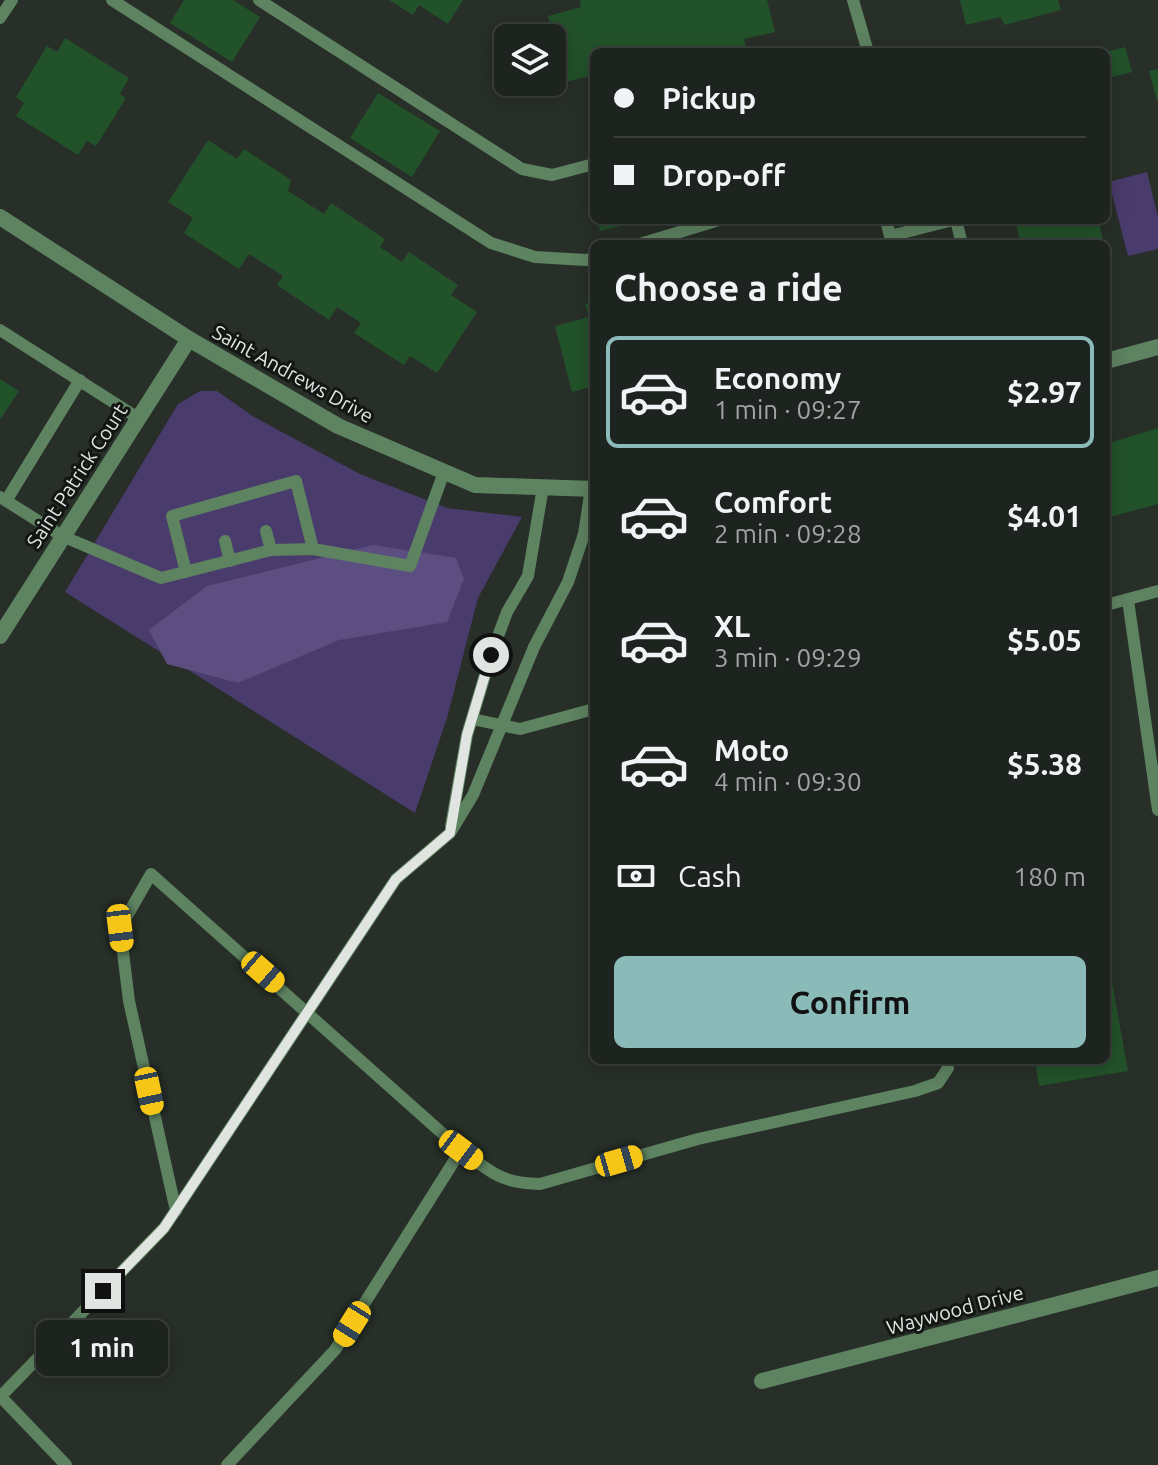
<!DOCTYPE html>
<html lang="en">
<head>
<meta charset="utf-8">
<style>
	body { margin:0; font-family:Ubuntu,sans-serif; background:#2a2f2b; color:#f1f3f6; height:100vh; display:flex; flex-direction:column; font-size:30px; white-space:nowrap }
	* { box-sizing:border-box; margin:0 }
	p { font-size:26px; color:#a0a4a4 }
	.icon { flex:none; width:44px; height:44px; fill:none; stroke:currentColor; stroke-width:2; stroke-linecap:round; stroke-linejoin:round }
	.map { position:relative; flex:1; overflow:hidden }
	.sheet { position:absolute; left:590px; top:240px; width:520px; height:824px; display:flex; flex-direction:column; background:#1d231e; border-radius:12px; box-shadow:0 4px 20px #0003,0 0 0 2px #3b403c }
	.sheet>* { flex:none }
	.banner { position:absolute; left:590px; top:48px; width:520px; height:176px; border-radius:12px; box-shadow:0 4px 20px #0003,0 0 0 2px #3b403c; display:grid; align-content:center; height:176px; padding:0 24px; background:#1d231e }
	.tools { position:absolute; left:494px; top:24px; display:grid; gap:16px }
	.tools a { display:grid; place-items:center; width:72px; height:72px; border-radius:12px; background:#1d231e; box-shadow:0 4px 20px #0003,0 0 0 2px #3b403c; font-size:40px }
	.end { position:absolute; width:36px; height:36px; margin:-18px; border:10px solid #e0e5e1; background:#111; box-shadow:0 0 0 4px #111 }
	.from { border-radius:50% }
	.bubble { position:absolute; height:56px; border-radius:12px; background:#1d231e; box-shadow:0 4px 20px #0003,0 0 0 2px #3b403c; font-size:26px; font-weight:600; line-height:56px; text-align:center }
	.car { position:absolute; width:24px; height:48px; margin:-24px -12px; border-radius:10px; box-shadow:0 0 6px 2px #0007; background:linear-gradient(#f5c518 24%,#345 0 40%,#f5c518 0 76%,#345 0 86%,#f5c518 0) }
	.banner b { display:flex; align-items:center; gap:28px; height:76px; font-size:30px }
	.banner b+b { border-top:2px solid #3b403c }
	.banner i { width:20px; height:20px; background:#f1f3f6 }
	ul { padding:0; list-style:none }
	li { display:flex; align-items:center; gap:24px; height:112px; margin:0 16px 12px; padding:0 8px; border:4px solid transparent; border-radius:12px }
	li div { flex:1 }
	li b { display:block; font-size:30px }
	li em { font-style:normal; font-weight:600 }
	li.on { border-color:#8bbbb9 }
	li>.icon { width:72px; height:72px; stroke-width:1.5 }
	h2 { padding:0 24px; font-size:36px; line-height:96px }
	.pay { display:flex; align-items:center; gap:20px; height:88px; padding:0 24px; font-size:30px }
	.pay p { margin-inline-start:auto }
	.cta { display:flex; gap:16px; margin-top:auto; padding:16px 24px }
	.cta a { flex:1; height:92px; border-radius:12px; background:#8bbbb9; color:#111; font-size:32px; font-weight:600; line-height:92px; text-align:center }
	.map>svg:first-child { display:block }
</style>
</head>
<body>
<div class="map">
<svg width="1158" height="1465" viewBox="0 0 1158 1465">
	<rect width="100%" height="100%" fill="#272f28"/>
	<path fill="#493b6b" d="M1147 172 1158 217V249L1128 256 1109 182Z
		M200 391H217L254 417 360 474 447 508 522 517 478 598 447 718 415 813 65 592 178 404Z"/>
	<path fill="#5d4e82" d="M373 545 456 558 464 579 447 622 339 640 238 683 167 664 149 630 207 586Z"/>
	<path fill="#22522a" d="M184 0H233L260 17 232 62 170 23Z
		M389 0H463L448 24 419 5 413 15Z
		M580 0H767L775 32 744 39 747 52H594V75L565 82 548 16 581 7Z
		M960 0H1058L1061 10 1005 25 1000 17 966 25Z
		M65 38 129 78 120 94 126 98 96 146 87 141 78 155 16 116 24 103 16 97 47 46 57 52Z
		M1125 47 1132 72 1112 77 1106 52Z
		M1158 69V101H1157L1149 71Z
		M378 93 440 131 412 177 350 138Z
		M208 140 237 159 244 149 291 180 288 191 324 214 331 203 385 239 380 247 402 262 409 252 458 285 451 295 477 312 437 373 410 356 404 365 354 333 361 323 337 307 329 320 277 285 283 276 249 254 239 269 184 233 193 218 168 202Z
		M597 220H642V221L600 231Z
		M1015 220H1098L1104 244H1021Z
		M594 302V386L572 392 555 326 589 317 585 304Z
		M0 379 19 391 0 420Z
		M1158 428V504L1106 518V444Z
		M1108 960 1128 1071 1039 1086 1035 1060H1106Z"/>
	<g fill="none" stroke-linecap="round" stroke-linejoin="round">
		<path stroke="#5e8361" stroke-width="12" d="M112 0 491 243 535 257 586 260 594 258
			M259 0 522 169 552 175 594 164
			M853 0 868 52
			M0 18 12 0
			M886 220 892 244
			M956 220 962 244
			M890 236 953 220
			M640 244 719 220
			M0 330 138 418
			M0 497 62 536 161 578 271 550 313 549 410 566 444 472
			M6 501 80 380
			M266 531 271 550
			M225 541 230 561
			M186 572 172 516 296 481 313 549
			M1128 600 1158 810
			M1106 605 1158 591
			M472 719 520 729 594 709
			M451 826 467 735 491 655 507 612 528 576 543 487
			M176 1211 129 1001 120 928 151 874 461 1150
			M0 1396 66 1465
			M1 1396 164 1228 396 879 450 833 473 795 534 647 568 582 584 534 591 488
			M227 1465 335 1350 461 1150C492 1173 501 1183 540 1184L698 1139 915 1091 938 1083 948 1068 946 1060"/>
		<path stroke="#5e8361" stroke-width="16" d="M0 636 189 339
			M762 1381 1158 1278"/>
		<path stroke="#5e8361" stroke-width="16" d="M0 217 189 339 338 426 475 485 594 489
			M1106 361 1158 347"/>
	</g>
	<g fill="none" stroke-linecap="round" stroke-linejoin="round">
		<path stroke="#e0e5e1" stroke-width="10" d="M103 1291 164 1228 396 879 450 833 467 735 491 655"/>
	</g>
	<g text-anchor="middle" stroke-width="6" stroke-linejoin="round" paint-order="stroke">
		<g font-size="20" fill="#e0e5e1" stroke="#131613">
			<text transform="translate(293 374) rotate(29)" y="7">Saint Andrews Drive</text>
			<text transform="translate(77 476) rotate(-57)" y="7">Saint Patrick Court</text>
			<text transform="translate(955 1310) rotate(-15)" y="7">Waywood Drive</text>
		</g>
	</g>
</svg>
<div class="tools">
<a><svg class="icon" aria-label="layers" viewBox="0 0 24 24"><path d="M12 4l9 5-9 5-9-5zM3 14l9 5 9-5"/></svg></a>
</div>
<i class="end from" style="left:491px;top:655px"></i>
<i class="end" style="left:103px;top:1291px"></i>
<div class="bubble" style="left:36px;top:1320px;width:132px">1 min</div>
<i class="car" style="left:120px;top:928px;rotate:173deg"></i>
<i class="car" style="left:263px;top:972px;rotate:131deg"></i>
<i class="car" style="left:149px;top:1091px;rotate:168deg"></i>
<i class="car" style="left:461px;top:1150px;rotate:127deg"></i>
<i class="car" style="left:619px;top:1161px;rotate:74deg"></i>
<i class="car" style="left:352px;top:1324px;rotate:212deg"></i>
<div class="banner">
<b><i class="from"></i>Pickup</b>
<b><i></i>Drop-off</b>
</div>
<section class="sheet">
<h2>Choose a ride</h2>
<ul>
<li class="on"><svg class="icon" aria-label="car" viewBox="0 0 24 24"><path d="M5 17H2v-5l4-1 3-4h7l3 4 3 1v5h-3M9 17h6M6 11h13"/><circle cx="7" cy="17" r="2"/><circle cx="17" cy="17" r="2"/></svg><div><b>Economy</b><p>1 min · 09:27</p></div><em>$2.97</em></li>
<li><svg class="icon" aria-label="car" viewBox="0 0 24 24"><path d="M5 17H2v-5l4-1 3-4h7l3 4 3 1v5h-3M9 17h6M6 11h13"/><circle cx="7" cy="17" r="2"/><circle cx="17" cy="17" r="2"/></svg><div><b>Comfort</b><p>2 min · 09:28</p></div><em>$4.01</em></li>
<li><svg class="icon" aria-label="car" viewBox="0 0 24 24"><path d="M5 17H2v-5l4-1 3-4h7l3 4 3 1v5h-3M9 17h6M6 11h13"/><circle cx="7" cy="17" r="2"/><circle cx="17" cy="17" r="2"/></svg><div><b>XL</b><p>3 min · 09:29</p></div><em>$5.05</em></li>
<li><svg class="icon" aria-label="car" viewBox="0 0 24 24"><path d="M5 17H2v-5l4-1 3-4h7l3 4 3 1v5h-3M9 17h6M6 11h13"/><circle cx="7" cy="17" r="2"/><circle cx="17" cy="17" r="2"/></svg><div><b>Moto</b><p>4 min · 09:30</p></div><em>$5.38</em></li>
</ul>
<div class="pay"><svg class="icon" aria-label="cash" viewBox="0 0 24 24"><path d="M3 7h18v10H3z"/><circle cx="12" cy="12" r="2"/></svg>Cash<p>180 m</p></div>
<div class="cta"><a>Confirm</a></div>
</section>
</div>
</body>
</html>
